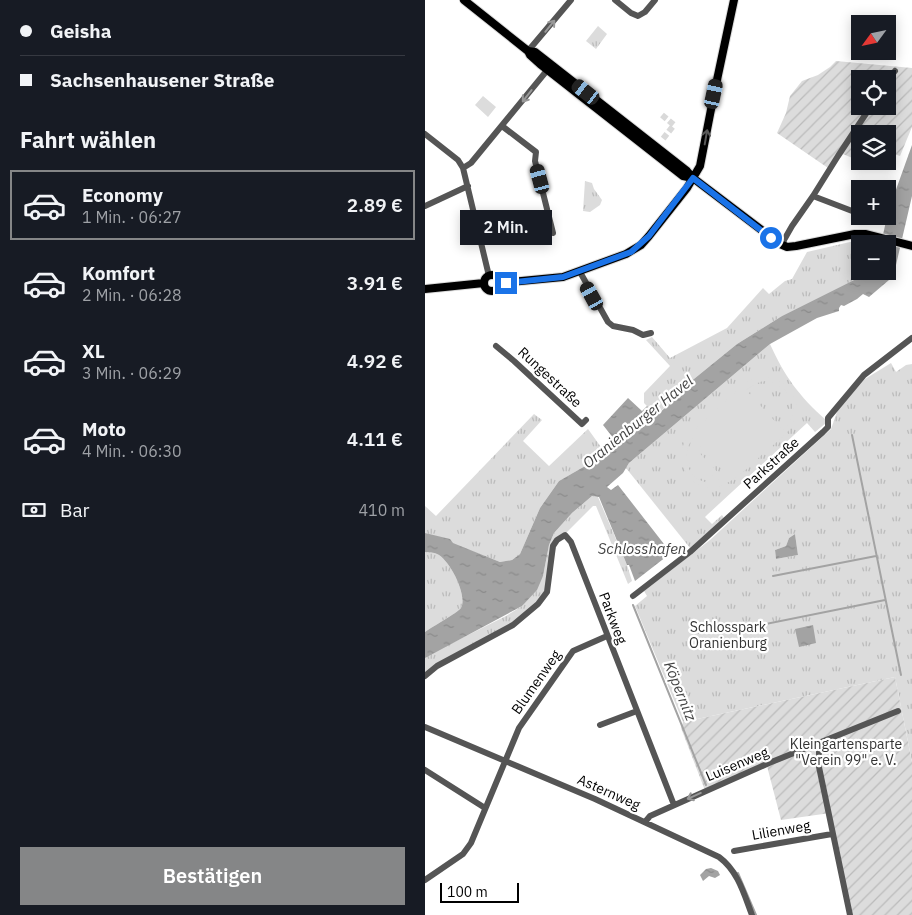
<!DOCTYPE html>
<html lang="de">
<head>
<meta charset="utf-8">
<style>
	body { margin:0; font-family:"IBM Plex Sans",sans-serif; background:#20242c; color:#f1f3f6; height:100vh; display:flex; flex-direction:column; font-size:19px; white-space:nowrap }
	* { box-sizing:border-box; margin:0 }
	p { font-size:16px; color:#9ea1a6 }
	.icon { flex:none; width:28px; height:28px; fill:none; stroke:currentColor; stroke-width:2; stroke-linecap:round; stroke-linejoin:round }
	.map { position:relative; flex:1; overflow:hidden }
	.panel { display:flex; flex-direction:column; background:#171b24; width:425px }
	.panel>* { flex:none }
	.guide { display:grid; align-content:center; height:110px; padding:0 20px; background:#171b24 }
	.needle { width:32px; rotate:237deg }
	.tools { position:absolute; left:426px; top:15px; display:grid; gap:10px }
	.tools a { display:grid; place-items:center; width:45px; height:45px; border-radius:0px; background:#171b24; box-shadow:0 2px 12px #0003; font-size:25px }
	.scale { position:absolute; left:15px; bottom:12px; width:79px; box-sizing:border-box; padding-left:5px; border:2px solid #000; border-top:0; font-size:14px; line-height:18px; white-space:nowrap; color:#000; -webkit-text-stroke:4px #fff; paint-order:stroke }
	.end { position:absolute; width:22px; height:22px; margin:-11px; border:6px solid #1a73e8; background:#fff; box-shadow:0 0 0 2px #fff }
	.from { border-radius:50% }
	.bubble { position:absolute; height:35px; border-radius:0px; background:#171b24; box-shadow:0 2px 12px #0003; font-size:16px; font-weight:600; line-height:35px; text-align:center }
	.car { position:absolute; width:15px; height:30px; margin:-15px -8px; border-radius:6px; box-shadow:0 0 4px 1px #0007; background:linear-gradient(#222 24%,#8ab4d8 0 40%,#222 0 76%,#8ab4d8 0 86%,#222 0) }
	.guide b { display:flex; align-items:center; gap:18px; height:48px; font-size:19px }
	.guide b+b { border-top:1px solid #363941 }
	.guide i { width:12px; height:12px; background:#f1f3f6 }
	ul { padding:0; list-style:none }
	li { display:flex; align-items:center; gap:15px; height:70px; margin:0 10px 8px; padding:0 10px; border:2px solid transparent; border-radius:0px }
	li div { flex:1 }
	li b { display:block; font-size:19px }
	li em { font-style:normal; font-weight:600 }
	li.current { border-color:#858687 }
	li>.icon { width:45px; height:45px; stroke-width:1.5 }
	h2 { padding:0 20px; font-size:22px; line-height:60px }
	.pay { display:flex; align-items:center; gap:12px; height:55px; padding:0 20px; font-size:19px }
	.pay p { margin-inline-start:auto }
	.button { display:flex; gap:10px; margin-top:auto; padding:10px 20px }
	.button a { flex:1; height:58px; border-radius:0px; background:#858687; color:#fff; font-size:20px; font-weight:600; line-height:58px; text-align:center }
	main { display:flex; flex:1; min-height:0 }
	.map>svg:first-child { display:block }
</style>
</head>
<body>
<main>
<section class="panel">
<div class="guide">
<b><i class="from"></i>Geisha</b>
<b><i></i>Sachsenhausener Straße</b>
</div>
<h2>Fahrt wählen</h2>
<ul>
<li class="current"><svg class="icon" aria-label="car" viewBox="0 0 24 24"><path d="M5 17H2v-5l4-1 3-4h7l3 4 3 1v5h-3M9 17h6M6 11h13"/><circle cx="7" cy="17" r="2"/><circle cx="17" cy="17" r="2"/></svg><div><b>Economy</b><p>1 Min. · 06:27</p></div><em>2.89 €</em></li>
<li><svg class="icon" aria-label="car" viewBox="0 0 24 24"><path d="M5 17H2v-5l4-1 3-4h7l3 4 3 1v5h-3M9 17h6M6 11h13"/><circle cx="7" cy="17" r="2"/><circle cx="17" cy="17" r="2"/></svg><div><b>Komfort</b><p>2 Min. · 06:28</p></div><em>3.91 €</em></li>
<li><svg class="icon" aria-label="car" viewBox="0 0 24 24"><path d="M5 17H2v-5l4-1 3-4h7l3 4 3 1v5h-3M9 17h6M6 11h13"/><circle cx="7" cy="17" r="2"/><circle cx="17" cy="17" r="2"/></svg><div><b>XL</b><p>3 Min. · 06:29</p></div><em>4.92 €</em></li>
<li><svg class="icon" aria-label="car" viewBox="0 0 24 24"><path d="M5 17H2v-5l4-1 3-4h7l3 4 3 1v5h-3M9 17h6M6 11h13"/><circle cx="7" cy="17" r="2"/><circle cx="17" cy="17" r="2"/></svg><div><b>Moto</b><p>4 Min. · 06:30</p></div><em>4.11 €</em></li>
</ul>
<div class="pay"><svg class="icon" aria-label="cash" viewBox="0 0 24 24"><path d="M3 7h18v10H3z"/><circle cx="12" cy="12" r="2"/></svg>Bar<p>410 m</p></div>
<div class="button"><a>Bestätigen</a></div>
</section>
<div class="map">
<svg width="487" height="915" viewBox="0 0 487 915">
	<defs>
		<pattern id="grass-tufts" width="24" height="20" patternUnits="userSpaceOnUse" patternTransform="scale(1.25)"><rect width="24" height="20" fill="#dcdcdc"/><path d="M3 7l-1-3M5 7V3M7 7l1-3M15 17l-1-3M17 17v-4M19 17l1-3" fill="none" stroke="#bbb"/></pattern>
		<pattern id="garden-furrows" width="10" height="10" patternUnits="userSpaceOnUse" patternTransform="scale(1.25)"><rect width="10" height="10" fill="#dcdcdc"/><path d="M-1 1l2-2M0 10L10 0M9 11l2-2" fill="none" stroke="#bbb"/></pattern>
		<pattern id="water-ripples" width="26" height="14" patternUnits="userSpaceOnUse" patternTransform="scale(1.25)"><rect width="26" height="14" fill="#a3a3a3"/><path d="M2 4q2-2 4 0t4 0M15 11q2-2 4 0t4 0" fill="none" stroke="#8b8b8b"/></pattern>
	</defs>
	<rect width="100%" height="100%" fill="#fff"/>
	<path fill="url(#grass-tufts)" fill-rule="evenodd" d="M173 26 182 34 171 49 161 41Z
		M160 181 167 183 169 189 177 200 175 205 165 212 158 211Z
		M438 239 456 242V244H435V271H442L433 278 357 316 312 344 264 383 250 399 231 415 219 403V393L245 366 221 340 227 337 245 358 302 328 338 288 344 294 360 281 367 279 382 252Z
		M345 344C360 377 374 396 401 420V423L390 432 382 423 282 515 280 517 287 524 297 515 299 518 265 548 201 468 204 463Z
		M466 363 471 372 481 365 487 364V762L470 677 258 722 210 606 222 596 219 591 285 540 406 429 413 409 440 379ZM370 534 373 555 351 559 350 550 361 546 364 538Z
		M109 414 117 420 98 441 124 466 163 429 181 454 134 481 115 508 95 554 87 560 75 562 0 533V506L11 516Z
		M167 496 173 497 202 565 207 581 203 584 171 506H168L138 536 132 540 122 592 88 625 0 676V658L3 655 81 616 97 606 118 576 124 545 129 533 147 513Z
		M0 552C3 553 9 552 12 554 24 559 43 595 36 608 32 613 7 627 0 632Z"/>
	<path fill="url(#garden-furrows)" fill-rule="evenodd" d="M411 61 487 68V127L475 156 463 152 462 134H435V161H443L442 164 413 152 403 168 352 133 361 113 365 96 377 81 393 75 405 67ZM435 79H462V106H435Z
		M470 677 487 762V915H425L405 813 356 820 342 766 281 793 256 728 258 722Z"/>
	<path fill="#dcdcdc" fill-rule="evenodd" d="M58 96 71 107 63 117 50 105Z
		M337 377C361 377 378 398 369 421 365 433 350 443 341 451 321 469 287 509 262 474 254 462 255 449 262 437L320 383 329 378ZM338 381C365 383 379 410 358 430L321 390 330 384ZM268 438 305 478C276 495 248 466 268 438Z
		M268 446 297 477 292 481 285 473 279 479 264 463 270 457 264 450Z"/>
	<path fill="url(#water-ripples)" d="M487 145V196L471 265 464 280 444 297 438 294 432 299 419 306 416 305 414 308V311L392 318 345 344 204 463 198 473 182 487 186 490 193 485 246 553 210 581 204 565H202L174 497 167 496 147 513 129 533 124 545 118 576 112 590 97 606 0 658V632C7 627 32 613 36 608 43 595 24 559 12 554 9 552 3 553 0 552V533L25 539 28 543 75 562 87 560 95 554 115 508 134 481 181 454 190 446 191 447 210 433 213 427 209 424 189 439 178 425 203 398 217 411 222 406 232 415 250 399 264 383 312 344 357 316 433 278 442 271H462V244H456L463 212Z
		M370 534 373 555 351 559 350 550 361 546 364 538Z
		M388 625 391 643 374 647 370 629Z
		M286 868 293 871 295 875 290 878 284 876 278 881 275 875 281 869Z"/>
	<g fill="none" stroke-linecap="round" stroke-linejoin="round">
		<path stroke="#a3a3a3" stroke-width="2" d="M427 435 476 675
			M348 576 451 556
			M208 605 281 785
			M321 628 460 600
			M313 873 331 915"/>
		<path stroke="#d9d9d9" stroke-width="6" stroke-dasharray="6 3" stroke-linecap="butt" d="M237 115 249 125 237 140"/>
		<g stroke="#dbdbdb" stroke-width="10">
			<path id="major" d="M39 0 103 51 105 55 115 64 258 176 268 178
				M103 51 110 52 119 59 262 171 268 178 355 244 362 247 371 246 430 234H441L487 246
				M59 283a8 8 0 1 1 16 0a8 8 0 1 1-16 0Z
				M75 283 138 277 201 254 216 245 224 236 262 188 275 166 289 94 309 0
				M0 289 59 283"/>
		</g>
		<path stroke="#555" stroke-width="6" d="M190 0 206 13 213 16 220 12 230 0
			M103 51 146 0
			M462 81 470 71
			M77 126 111 152 110 161 128 233
			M0 134 33 160 38 168 64 276
			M38 168 46 163 124 68
			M388 196 435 214
			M0 206 43 186
			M441 216 448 219
			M358 246 359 240 367 226 388 196 413 156 446 106
			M155 272 183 322 188 326 208 330 218 335 226 333
			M71 346 89 361 157 424 161 420
			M208 596 265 552 398 432 403 427V418L439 375 487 338
			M0 676 12 666 88 625 113 604 122 592 128 546 132 540 140 535 146 542 249 805
			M175 725 212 711
			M0 727 170 799 294 857C313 871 319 894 327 915
			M394 743V767L425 915
			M0 770 60 808
			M220 822 225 816 344 763 473 711
			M309 851 407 834
			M0 880 38 854 46 843 94 728 148 651 182 636"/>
		<use href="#major" stroke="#000" stroke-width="8"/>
	</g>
	<defs><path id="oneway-shaft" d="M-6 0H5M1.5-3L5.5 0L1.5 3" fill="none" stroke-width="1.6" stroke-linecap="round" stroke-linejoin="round" transform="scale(1.25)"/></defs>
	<g stroke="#999">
		<use href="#oneway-shaft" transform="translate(125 26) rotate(-51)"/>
		<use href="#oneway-shaft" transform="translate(102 96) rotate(128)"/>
		<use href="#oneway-shaft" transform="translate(269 796) rotate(156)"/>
	</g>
	<use stroke="#595959" href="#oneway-shaft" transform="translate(281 137) rotate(-80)"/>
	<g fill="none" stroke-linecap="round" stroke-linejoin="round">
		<path stroke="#1a73e8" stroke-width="6" d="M81 283 138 277 206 252 224 236 268 178 346 238"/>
	</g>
	<g text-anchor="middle" stroke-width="4.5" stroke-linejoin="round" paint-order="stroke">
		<g font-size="14" fill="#000" stroke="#fff">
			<text transform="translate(125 377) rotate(43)" y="5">Rungestraße</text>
			<text transform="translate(346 463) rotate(-42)" y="5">Parkstraße</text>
			<text transform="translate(188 618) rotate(69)" y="5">Parkweg</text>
			<text transform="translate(111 682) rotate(-55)" y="5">Blumenweg</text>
			<text transform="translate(312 764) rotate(-23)" y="5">Luisenweg</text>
			<text transform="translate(184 792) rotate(24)" y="5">Asternweg</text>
			<text transform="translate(356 830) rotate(-10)" y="5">Lilienweg</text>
		</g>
		<g font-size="14" fill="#333" stroke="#fff">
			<text x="303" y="632">Schlosspark<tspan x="303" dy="16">Oranienburg</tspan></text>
			<text x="421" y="749">Kleingartensparte<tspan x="421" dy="16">"Verein 99" e. V.</tspan></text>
		</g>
		<g font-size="15" font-style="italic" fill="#444" stroke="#fff">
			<text transform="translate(213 422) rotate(-39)" y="5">Oranienburger Havel</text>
			<text x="217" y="554">Schlosshafen</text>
			<text transform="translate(255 691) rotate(68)" y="5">Köpernitz</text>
		</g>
	</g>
</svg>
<div class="tools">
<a><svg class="needle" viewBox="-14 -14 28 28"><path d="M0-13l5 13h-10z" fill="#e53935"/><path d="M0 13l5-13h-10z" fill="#9ea1a6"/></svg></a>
<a><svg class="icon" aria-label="locate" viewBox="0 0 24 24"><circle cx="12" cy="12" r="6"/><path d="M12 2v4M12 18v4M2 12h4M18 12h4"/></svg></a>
<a><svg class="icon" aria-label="layers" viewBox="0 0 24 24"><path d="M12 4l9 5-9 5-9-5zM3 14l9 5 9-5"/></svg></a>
<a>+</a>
<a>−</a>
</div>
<div class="scale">100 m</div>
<i class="end from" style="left:346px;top:238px"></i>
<i class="end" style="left:81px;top:283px"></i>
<div class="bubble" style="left:35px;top:210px;width:92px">2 Min.</div>
<i class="car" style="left:161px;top:92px;rotate:308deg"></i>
<i class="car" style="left:289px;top:94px;rotate:12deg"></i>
<i class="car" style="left:115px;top:179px;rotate:345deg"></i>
<i class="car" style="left:167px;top:296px;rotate:331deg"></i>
</div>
</main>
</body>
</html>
